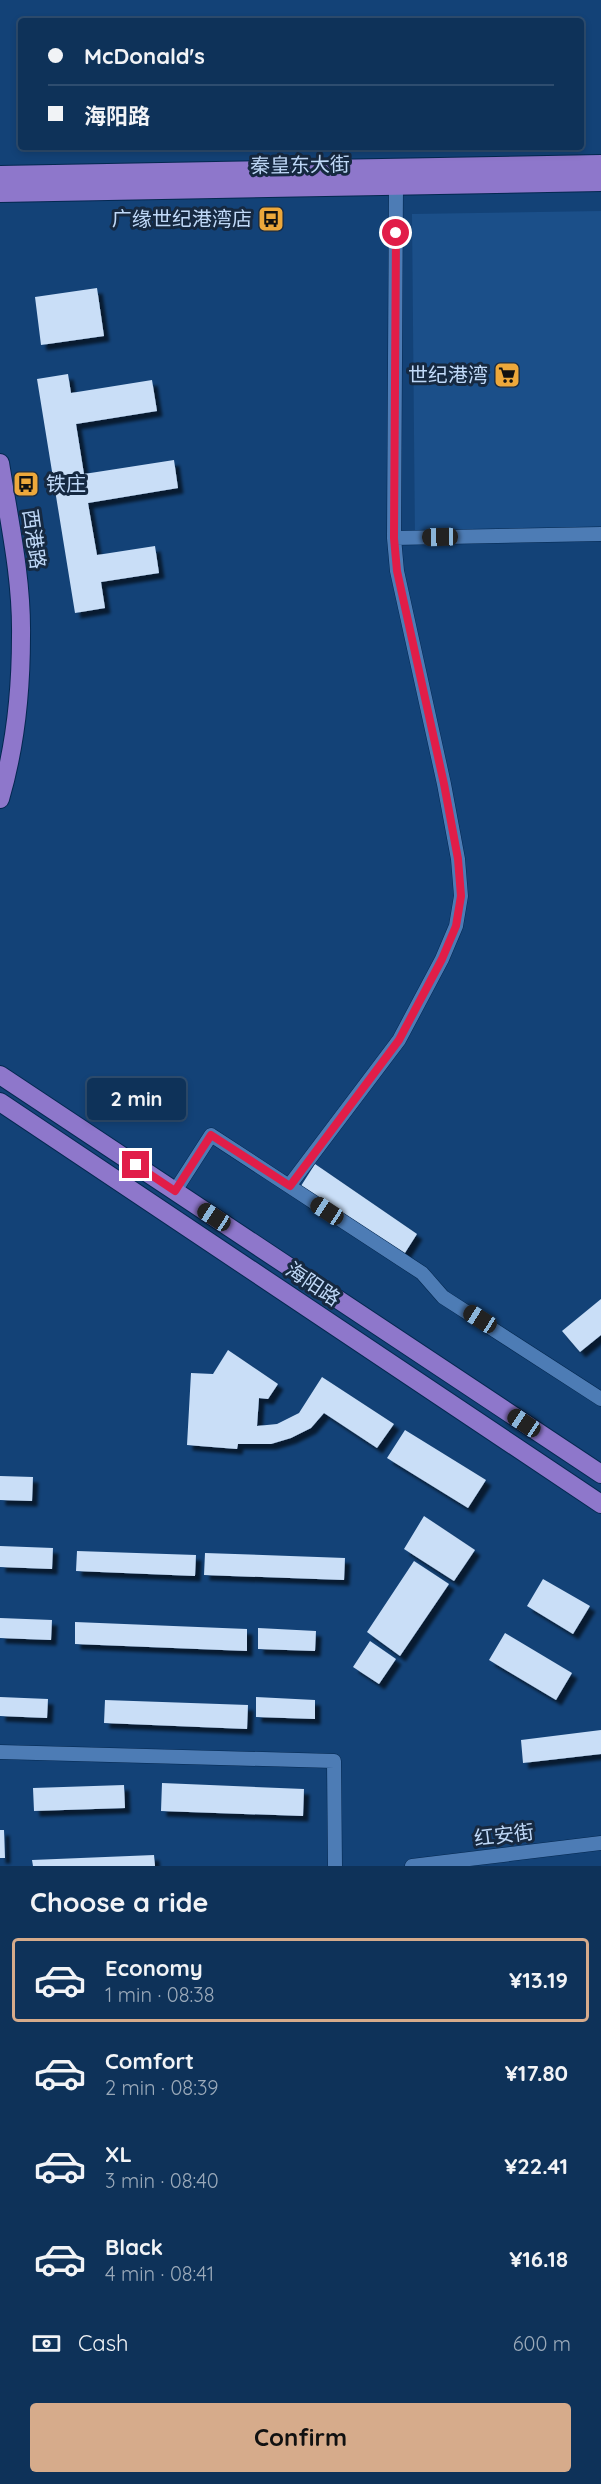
<!DOCTYPE html>
<html lang="en">
<head>
<meta charset="utf-8">
<style>
	body { margin:0; font-family:Quicksand,"Noto Sans SC",sans-serif; background:#173a5f; color:#f1f3f6; height:100vh; display:flex; flex-direction:column; font-size:22px; white-space:nowrap }
	* { box-sizing:border-box; margin:0 }
	p { font-size:20px; color:#9baaba }
	.icon { flex:none; width:33px; height:33px; fill:none; stroke:currentColor; stroke-width:2; stroke-linecap:round; stroke-linejoin:round }
	.map { position:relative; height:1866px; overflow:hidden }
	.details { display:flex; flex-direction:column; background:#0e3259; flex:1 }
	.details>* { flex:none }
	.guide { position:absolute; left:18px; top:18px; width:566px; height:132px; border-radius:6px; box-shadow:0 3px 9px #0003,0 0 0 2px #2e4d6f; display:grid; align-content:center; height:132px; padding:0 30px; background:#0e3259 }
	.end { position:absolute; width:27px; height:27px; margin:-14px; border:8px solid #e11d48; background:#fff; box-shadow:0 0 0 3px #fff }
	.from { border-radius:50% }
	.bubble { position:absolute; height:42px; border-radius:6px; background:#0e3259; box-shadow:0 3px 9px #0003,0 0 0 2px #2e4d6f; font-size:20px; font-weight:800; line-height:42px; text-align:center }
	.car { position:absolute; width:18px; height:36px; margin:-18px -9px; border-radius:8px; box-shadow:0 0 4px 2px #0007; background:linear-gradient(#222 24%,#8ab4d8 0 40%,#222 0 76%,#8ab4d8 0 86%,#222 0) }
	.guide b { display:flex; align-items:center; gap:21px; height:57px; font-size:22px }
	.guide b+b { border-top:2px solid #2e4d6f }
	.guide i { width:15px; height:15px; background:#f1f3f6 }
	ul { padding:0; list-style:none }
	li { display:flex; align-items:center; gap:18px; height:84px; margin:0 12px 9px; padding:0 18px; border:3px solid transparent; border-radius:6px }
	li div { flex:1 }
	li b { display:block; font-size:22px }
	li em { font-style:normal; font-weight:800 }
	li.selected { border-color:#d6ab8b }
	li>.icon { width:54px; height:54px; stroke-width:1.5 }
	h2 { padding:0 30px; font-size:27px; line-height:72px }
	.pay { display:flex; align-items:center; gap:15px; height:66px; padding:0 30px; font-size:22px }
	.pay p { margin-inline-start:auto }
	.cta { display:flex; gap:12px; margin-top:auto; padding:12px 30px }
	.cta a { flex:1; height:69px; border-radius:6px; background:#d6ab8b; color:#111; font-size:24px; font-weight:800; line-height:69px; text-align:center }
	.map>svg:first-child { display:block }
</style>
</head>
<body>
<div class="map">
<svg width="601" height="1866" viewBox="0 0 601 1866">
	<defs>
		<filter id="shadow"><feDropShadow dx="5.5" dy="5.5" stdDeviation="1.5" flood-color="#0009"/></filter>
	</defs>
	<rect width="100%" height="100%" fill="#134277"/>
	<path fill="#1b4f89" d="M601 211V535L415 540 412 214Z"/>
	<path fill="#c9def7" filter="url(#shadow)" d="M97 288 104 336 41 345 35 297Z
		M68 374 71 393 152 380 157 411 76 424 84 474 174 460 178 488 88 503 97 555 155 546 159 573 101 582 105 608 75 613 37 379Z
		M315 1164 417 1234 403 1256 299 1189Z
		M601 1299V1335L580 1352 562 1331Z
		M228 1350 278 1384 268 1399 259 1398 257 1426 277 1424 299 1413 322 1377 394 1424 377 1448 324 1413 311 1428 291 1438 271 1444H238L237 1449 187 1445 191 1373 213 1374Z
		M405 1430 486 1480 468 1508 387 1458Z
		M0 1476 33 1477 32 1501 0 1500Z
		M424 1516 475 1550 454 1581 404 1549Z
		M0 1546 53 1548 52 1569 0 1567Z
		M77 1551 196 1555 195 1576 76 1571Z
		M205 1553 345 1558 344 1580 204 1575Z
		M414 1561 449 1584 400 1656 367 1632Z
		M543 1579 590 1606 573 1634 527 1606Z
		M0 1618 52 1620 51 1640 0 1638Z
		M75 1622 247 1629V1651L75 1644Z
		M258 1628 316 1631 315 1651 258 1649Z
		M505 1633 572 1673 556 1700 489 1660Z
		M370 1641 396 1659 379 1684 353 1667Z
		M0 1697 48 1699 47 1718 0 1716Z
		M256 1697 315 1700V1719L256 1717Z
		M105 1700 248 1705 247 1729 104 1723Z
		M601 1730V1754L523 1763 521 1740Z
		M162 1783 304 1789 303 1816 161 1811Z
		M124 1785 125 1808 34 1811 33 1788Z
		M0 1830H4L5 1858H0Z
		M154 1855 155 1866H33L32 1860Z"/>
	<g fill="none" stroke-linecap="round" stroke-linejoin="round">
		<g stroke="#042850" stroke-width="15">
			<path id="minor" d="M394 538 601 534
				M289 1186 399 1040 442 959 456 926 461 896 458 859 444 784 397 571 394 538 396 186
				M175 1191 211 1135 422 1273 443 1297 601 1399
				M0 1752 334 1761 335 1866
				M412 1866 601 1843"/>
		</g>
		<g stroke="#042850" stroke-width="20">
			<path id="major" d="M0 175 601 164
				M0 193 601 182
				M0 463C9 520 22 578 21 636 21 690 15 748 0 799
				M0 1075 601 1474
				M0 1102 601 1504"/>
		</g>
		<use href="#minor" stroke="#4d7cb5" stroke-width="14"/>
		<use href="#major" stroke="#8e77cb" stroke-width="18"/>
	</g>
	<g fill="none" stroke-linecap="round" stroke-linejoin="round">
		<path stroke="#e11d48" stroke-width="8" d="M136 1165 175 1191 211 1135 290 1186 399 1040 442 959 456 926 461 896 458 859 444 784 397 571 394 538 396 233"/>
	</g>
	<defs>
		<g id="bus-square" transform="scale(1.35)"><rect x="-9" y="-9" width="18" height="18" rx="4" fill="#eda83b" stroke="#162941"/><path d="M-5-6H5V4H4V6H2V4H-2V6H-4V4H-5ZM-3.5-4V0h7V-4ZM-3.5 1.2v1.5H-2V1.2ZM2 1.2v1.5H3.5V1.2Z" fill="#111"/></g>
		<g id="supermarket-square" transform="scale(1.35)"><rect x="-9" y="-9" width="18" height="18" rx="4" fill="#eda83b" stroke="#162941"/><path d="M-6-5.5h2.5l.6 2H6L4.5 2H-2.5L-4.4-4H-6ZM-1.5 3.2a1.3 1.3 0 1 0 .1 0ZM3 3.2a1.3 1.3 0 1 0 .1 0Z" fill="#111"/></g>
	</defs>
	<g fill-rule="evenodd">
		<use href="#bus-square" x="271" y="219"/>
		<use href="#supermarket-square" x="507" y="375"/>
		<use href="#bus-square" x="26" y="484"/>
	</g>
	<g text-anchor="middle" stroke-width="6" stroke-linejoin="round" paint-order="stroke">
		<g font-size="20" fill="#c0d9f8" stroke="#162941">
			<text transform="translate(300 165) rotate(-1)" y="7">秦皇东大街</text>
			<text transform="translate(34 539) rotate(82)" y="7">西港路</text>
			<text transform="translate(313 1284) rotate(34)" y="7">海阳路</text>
			<text transform="translate(504 1835) rotate(-7)" y="7">红安街</text>
		</g>
		<g font-size="20" fill="#c0d9f8" stroke="#162941" text-anchor="end">
			<text x="252" y="226">广缘世纪港湾店</text>
			<text x="488" y="382">世纪港湾</text>
			<text x="46" y="491" text-anchor="start">铁庄</text>
		</g>
	</g>
</svg>
<i class="end from" style="left:396px;top:233px"></i>
<i class="end" style="left:136px;top:1165px"></i>
<div class="bubble" style="left:87px;top:1078px;width:99px">2 min</div>
<i class="car" style="left:440px;top:537px;rotate:269deg"></i>
<i class="car" style="left:327px;top:1211px;rotate:303deg"></i>
<i class="car" style="left:214px;top:1217px;rotate:303deg"></i>
<i class="car" style="left:480px;top:1319px;rotate:302deg"></i>
<i class="car" style="left:524px;top:1423px;rotate:304deg"></i>
<div class="guide">
<b><i class="from"></i>McDonald's</b>
<b><i></i>海阳路</b>
</div>
</div>
<section class="details">
<h2>Choose a ride</h2>
<ul>
<li class="selected"><svg class="icon" aria-label="car" viewBox="0 0 24 24"><path d="M5 17H2v-5l4-1 3-4h7l3 4 3 1v5h-3M9 17h6M6 11h13"/><circle cx="7" cy="17" r="2"/><circle cx="17" cy="17" r="2"/></svg><div><b>Economy</b><p>1 min · 08:38</p></div><em>¥13.19</em></li>
<li><svg class="icon" aria-label="car" viewBox="0 0 24 24"><path d="M5 17H2v-5l4-1 3-4h7l3 4 3 1v5h-3M9 17h6M6 11h13"/><circle cx="7" cy="17" r="2"/><circle cx="17" cy="17" r="2"/></svg><div><b>Comfort</b><p>2 min · 08:39</p></div><em>¥17.80</em></li>
<li><svg class="icon" aria-label="car" viewBox="0 0 24 24"><path d="M5 17H2v-5l4-1 3-4h7l3 4 3 1v5h-3M9 17h6M6 11h13"/><circle cx="7" cy="17" r="2"/><circle cx="17" cy="17" r="2"/></svg><div><b>XL</b><p>3 min · 08:40</p></div><em>¥22.41</em></li>
<li><svg class="icon" aria-label="car" viewBox="0 0 24 24"><path d="M5 17H2v-5l4-1 3-4h7l3 4 3 1v5h-3M9 17h6M6 11h13"/><circle cx="7" cy="17" r="2"/><circle cx="17" cy="17" r="2"/></svg><div><b>Black</b><p>4 min · 08:41</p></div><em>¥16.18</em></li>
</ul>
<div class="pay"><svg class="icon" aria-label="cash" viewBox="0 0 24 24"><path d="M3 7h18v10H3z"/><circle cx="12" cy="12" r="2"/></svg>Cash<p>600 m</p></div>
<div class="cta"><a>Confirm</a></div>
</section>
</body>
</html>
